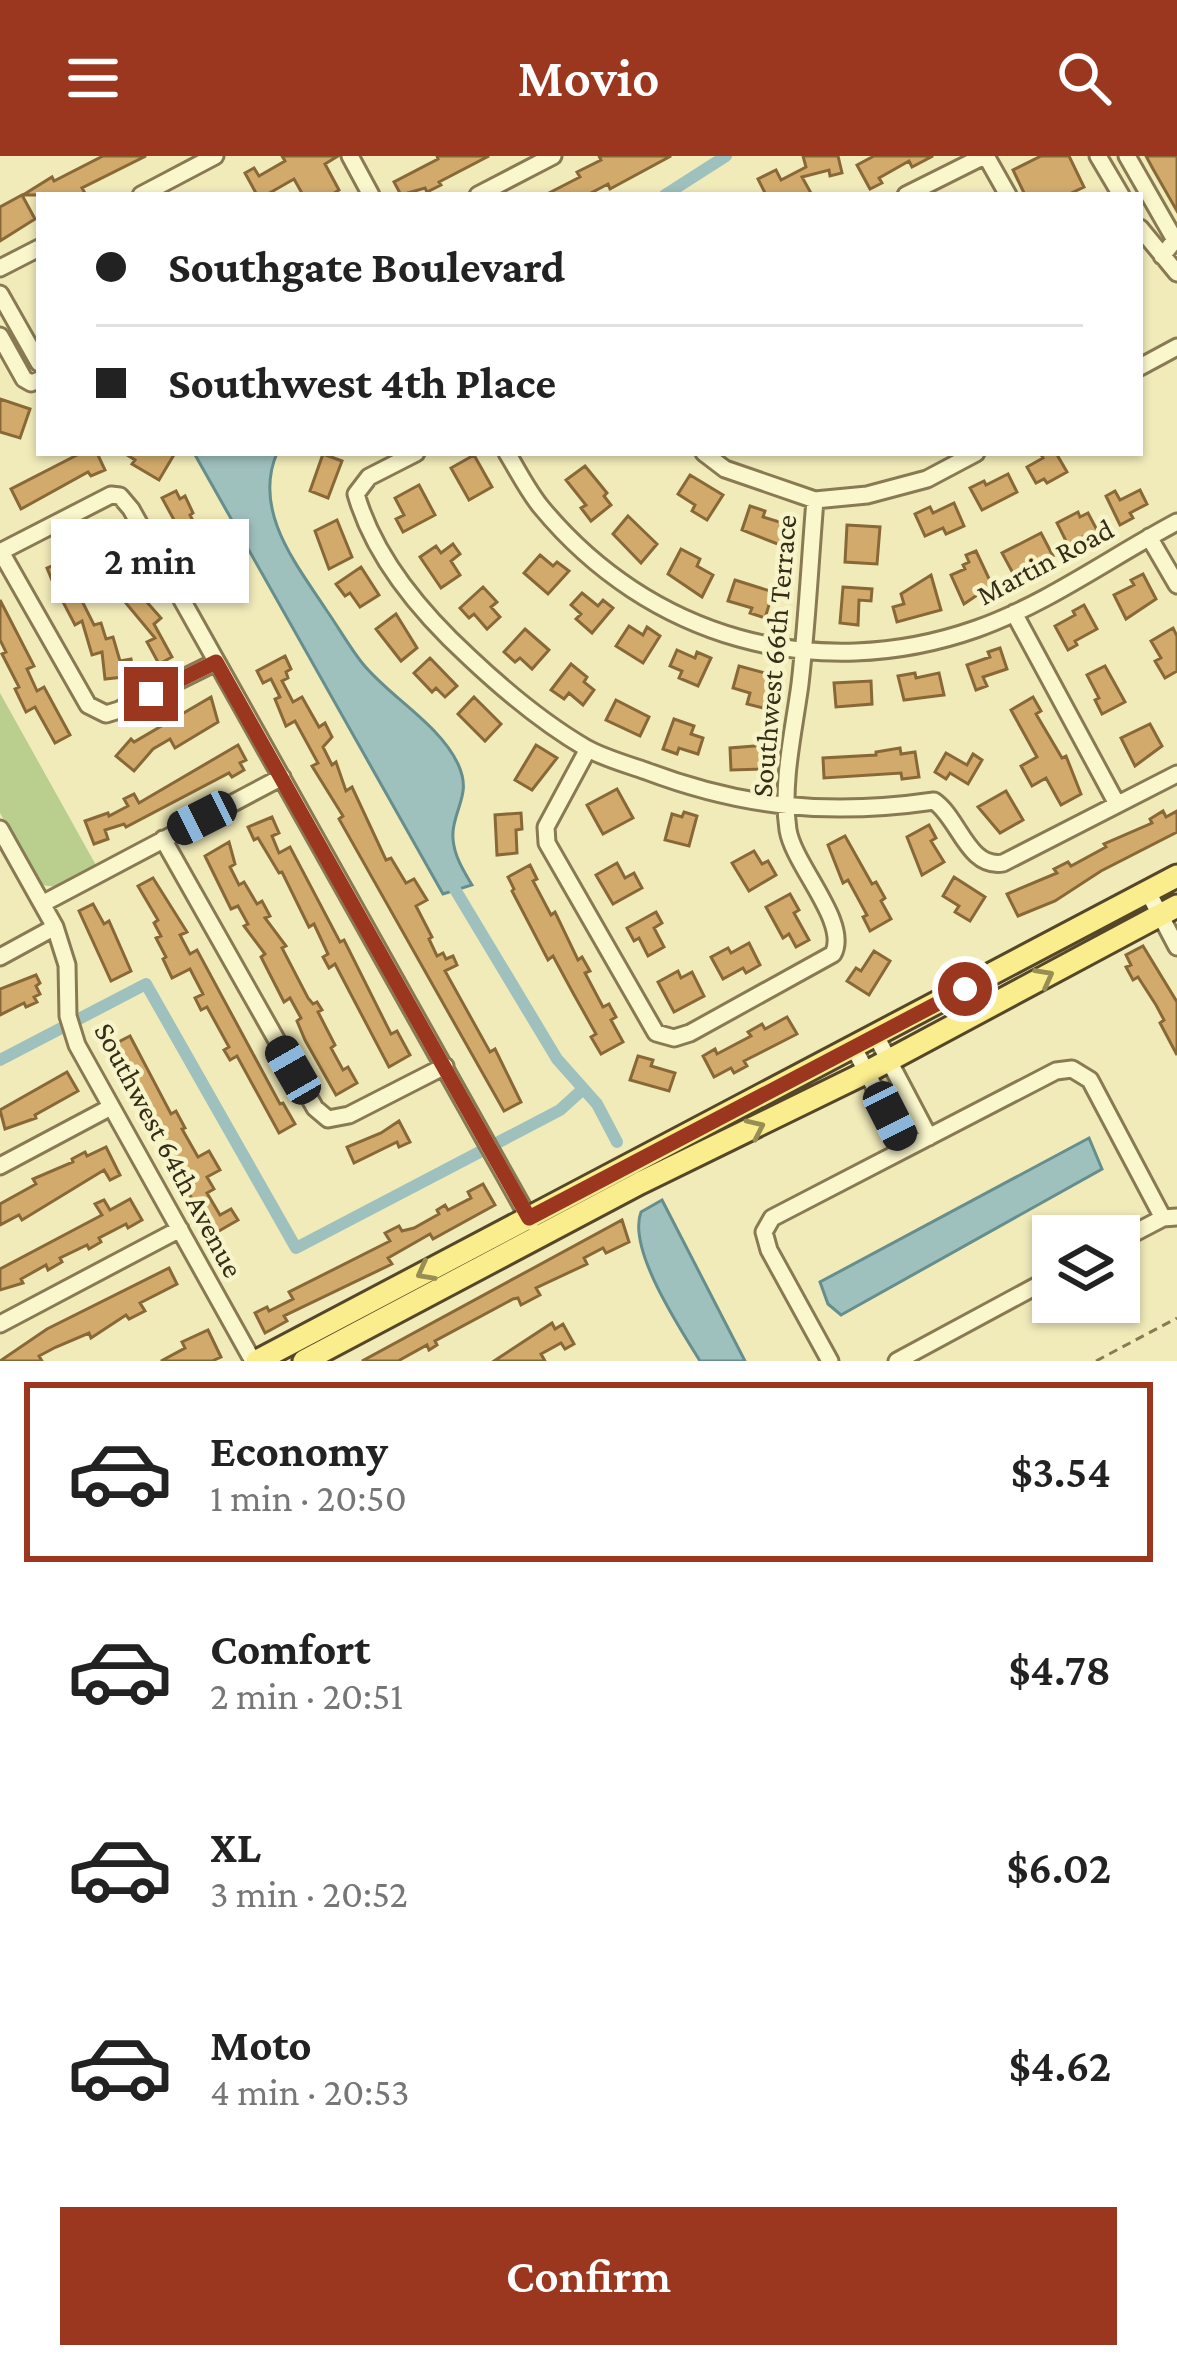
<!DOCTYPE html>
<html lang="en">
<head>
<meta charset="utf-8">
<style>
	body { margin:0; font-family:"Crimson Pro",serif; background:#f6f6f6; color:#222; height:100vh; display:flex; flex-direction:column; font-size:45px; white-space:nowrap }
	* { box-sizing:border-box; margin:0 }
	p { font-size:39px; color:#767676 }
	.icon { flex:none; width:66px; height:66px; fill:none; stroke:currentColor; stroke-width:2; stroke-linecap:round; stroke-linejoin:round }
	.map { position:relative; height:1205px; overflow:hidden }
	.side { display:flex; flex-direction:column; background:#fff; flex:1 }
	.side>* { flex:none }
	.hud { position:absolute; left:36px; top:36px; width:1107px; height:264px; border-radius:0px; box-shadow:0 3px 9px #0004; display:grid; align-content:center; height:264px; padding:0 60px; background:#fff }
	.tools { position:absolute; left:1032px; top:1059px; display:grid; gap:24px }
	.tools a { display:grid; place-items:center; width:108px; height:108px; border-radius:0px; background:#fff; box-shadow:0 3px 9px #0004; font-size:60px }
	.end { position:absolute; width:54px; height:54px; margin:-27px; border:15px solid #9c371f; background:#fff; box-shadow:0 0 0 6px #fff }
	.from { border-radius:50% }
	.bubble { position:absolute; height:84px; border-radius:0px; background:#fff; box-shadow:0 3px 9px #0004; font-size:39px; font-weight:600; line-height:84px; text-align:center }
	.car { position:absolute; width:36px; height:72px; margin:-36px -18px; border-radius:15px; box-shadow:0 0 9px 3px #0007; background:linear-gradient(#222 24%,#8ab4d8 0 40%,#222 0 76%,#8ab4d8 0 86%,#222 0) }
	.hud b { display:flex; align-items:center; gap:42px; height:114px; font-size:45px }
	.hud b+b { border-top:3px solid #e0e0e0 }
	.hud i { width:30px; height:30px; background:#222 }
	ul { padding:21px 0 0; list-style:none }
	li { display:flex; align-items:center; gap:36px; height:180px; margin:0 24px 18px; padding:0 36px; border:6px solid transparent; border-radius:0px }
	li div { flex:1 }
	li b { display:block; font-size:45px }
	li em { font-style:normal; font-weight:600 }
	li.selected { border-color:#9c371f }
	li>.icon { width:108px; height:108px; stroke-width:1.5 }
	.button { display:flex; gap:24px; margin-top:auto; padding:24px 60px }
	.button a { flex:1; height:138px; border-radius:0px; background:#9c371f; color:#fff; font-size:48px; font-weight:600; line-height:138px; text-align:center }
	header { display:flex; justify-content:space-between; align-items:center; height:156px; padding:0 60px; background:#9c371f; color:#fff; font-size:54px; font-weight:600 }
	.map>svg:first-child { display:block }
</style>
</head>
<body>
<header><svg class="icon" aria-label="menu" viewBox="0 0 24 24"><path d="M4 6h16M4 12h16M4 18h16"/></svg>Movio<svg class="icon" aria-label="search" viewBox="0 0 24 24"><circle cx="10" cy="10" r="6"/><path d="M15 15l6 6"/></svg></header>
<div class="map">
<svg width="1177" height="1205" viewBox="0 0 1177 1205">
	<rect width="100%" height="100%" fill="#f1ebba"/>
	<path fill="#bacf8d" d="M0 537 97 711C78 721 60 737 38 727L0 657Z"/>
	<path fill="#9fc1be" stroke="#668e8c" stroke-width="3" d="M194 297H277C252 355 297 409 327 455 339 472 350 492 363 508 391 542 439 568 458 608 470 634 459 645 454 669 449 691 461 711 472 729L443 738Z
		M1089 982 1102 1013 841 1159 828 1148 820 1126Z
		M662 1044 745 1205H700C680 1172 627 1093 641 1056Z"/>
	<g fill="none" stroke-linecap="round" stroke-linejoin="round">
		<path stroke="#9fc1be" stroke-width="12" d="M665 39 726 0
			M450 725 557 903 597 948 617 986
			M0 904 146 828 296 1092 560 954 582 934"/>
	</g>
	<path fill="#d2ab6c" stroke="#896837" stroke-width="3" d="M103 0H146L82 32 86 39H23L52 21 54 25Z
		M282 0H338L325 8 339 34 331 39H303L294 23 266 39H257L245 17 254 12 259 20 285 5Z
		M437 0H489L439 26 441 29 427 36 425 32 401 39 394 26 438 3Z
		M599 0H671L610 33 608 28 587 39H545L580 21 577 16 601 4Z
		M803 0H838L842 17 830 20 829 14 802 21 812 39H766L758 23 776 14 781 24 806 11Z
		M874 0H933L912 11 909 5 879 22 882 27 870 33 857 9Z
		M1041 0H1069L1084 31 1067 39H1025L1013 14Z
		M1146 0H1177V55L1153 13Z
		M22 39 35 63 0 85V51Z
		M0 243 30 253 20 282 0 276Z
		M81 297H97L105 314 91 320 88 316 21 353 11 333Z
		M124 297H175L159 324 132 308 135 304Z
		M1040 297H1056L1067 316 1047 327 1044 323 1036 327 1027 311 1043 302Z
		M323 298 342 305 328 342 310 335Z
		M474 299 492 331 469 344 451 312Z
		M585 310 607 337 604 340 611 349 591 365 581 352 586 349 566 324Z
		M1008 318 1017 336 982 354 970 332 984 325 986 329Z
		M690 319 723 339 707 364 692 355 695 349 678 338Z
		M419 329 435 359 403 376 396 363 404 359 395 342Z
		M1140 334 1147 348 1130 357 1133 362 1120 369 1106 340 1115 335 1120 344Z
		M176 335 180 343 185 340 193 357 190 359 214 406 223 402 233 421 212 433 162 342Z
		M954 347 964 370 946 378 943 372 925 380 915 358 930 351 933 357Z
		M750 350 765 355 763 361 786 368 780 389 742 374Z
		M1078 356 1080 361 1088 357 1097 374 1081 382 1084 389 1071 395 1057 367Z
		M628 360 657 388 641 407 613 378Z
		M337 364 352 401 329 413 315 375Z
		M847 369 880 371 877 408 845 406Z
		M1041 377 1053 400 1015 421 1002 397Z
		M114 379 126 402 122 403 137 422 130 427 161 462 154 468 172 501 159 508 147 486 155 482 105 422 94 400 104 395 99 386Z
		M453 388 460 398 451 405 460 419 441 432 420 401 436 390 441 397Z
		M681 393 700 403 697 410 713 419 702 441 668 418Z
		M976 395 992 429 964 448 951 419 965 413 963 409 969 406 966 399Z
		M540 399 553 410 557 406 569 415 548 438 524 417Z
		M69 403 79 427 74 429 94 469 101 467 106 483 113 481 120 505 131 503 134 520 105 523 102 496 92 499 82 465 75 469 63 446 67 444 60 426 54 429 47 412Z
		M361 411 379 439 360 451 350 437 345 440 336 428Z
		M1143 418 1156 443 1126 463 1114 439 1134 429 1131 424Z
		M931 419 941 454 897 466 893 451 904 448 901 438Z
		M735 424 773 436 775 429 786 432 782 442 772 439 765 462 750 457 752 452 728 445Z
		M483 431 497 446 491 451 500 461 487 473 474 458 469 462 460 452Z
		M843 431 872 433 871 445 859 444 858 469 840 467Z
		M582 437 598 450 603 444 613 452 592 477 576 463 581 458 571 449Z
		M0 444 34 510 27 513 37 535 44 531 70 579 55 587 35 551 26 556 15 533 19 531 2 498 6 496 0 484Z
		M1084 449 1097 473 1075 485 1077 489 1068 494 1055 470 1075 459 1073 455Z
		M396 458 417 492 401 505 376 473Z
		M629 470 643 479 647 471 660 480 643 507 616 490Z
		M1173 472 1177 480V515L1165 522 1155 505 1161 502 1151 485Z
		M525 473 549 494 532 513 520 502 515 506 504 496Z
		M1000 492 1007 513 983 521 987 530 976 534 967 509 990 501 988 496Z
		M677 494 695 502 697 496 711 502 698 530 679 522 682 515 670 510Z
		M285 500 291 513 286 516 288 522 282 525 293 546 302 541 319 571 325 567 332 581 323 591 332 609 336 606 346 635 352 631 386 704 391 702 406 727 414 723 427 744 416 750 432 781 429 783 437 800 443 797 446 803 453 800 457 809 445 815 490 896 495 893 521 946 504 955 339 663 343 660 312 610 318 607 295 565 286 570 275 543 280 541 271 523 263 527 257 515Z
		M430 502 457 530 445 541 436 532 432 536 414 517Z
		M571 508 587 521 584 526 594 534 583 549 569 537 564 543 551 534Z
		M739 510 772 519 763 552 747 548 750 537 733 532Z
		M1105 510 1125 546 1102 558 1095 544 1099 542 1087 519Z
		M915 517 916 522 939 517 944 539 904 544 898 520Z
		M871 525 872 548 836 551 834 527Z
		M211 541 218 566 175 592 170 583 153 593 134 615 116 600 131 583 134 586Z
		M474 541 501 568 485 585 458 558Z
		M1033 541 1041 555 1036 558 1062 602 1066 600 1081 638 1061 649 1046 622 1032 630 1021 610 1037 601 1011 554Z
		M616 544 649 561 640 580 606 564Z
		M674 563 694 570 691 578 703 582 698 598 679 592 677 598 663 593Z
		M1150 568 1162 590 1135 610 1121 582Z
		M238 589 246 604 240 607 244 614 232 621 229 617 126 671 124 668 105 674 108 683 94 688 85 665 108 657 109 660 128 650 124 643 134 638 139 647 144 644Z
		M536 589 557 602 532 634 515 624Z
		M768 589V613L731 614 730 592Z
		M900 592 901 598 915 596 919 621 902 623 901 617 824 622 823 602 876 599V596Z
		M946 597 967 609 973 598 982 604 968 628 950 617 946 623 935 616Z
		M617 633 633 662 603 678 587 649Z
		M1006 635 1023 664 1000 677 978 651Z
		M1163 655 1166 661 1177 655V676L1101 715 1055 745 1018 760 1007 738 1057 717 1054 713 1068 706 1071 710 1106 691 1104 688 1152 667 1150 663Z
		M684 656 697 660 689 690 665 684 672 658 682 661Z
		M521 657 522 673 516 674 517 697 497 699 495 659Z
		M272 661 279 677 272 680 279 697 290 691 340 786 344 784 391 878 397 875 410 899 389 911 335 808 329 812 323 801 328 798 314 768 309 771 282 716 279 717 258 682 254 684 248 671Z
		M929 669 936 682 931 685 944 706 922 719 907 681Z
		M845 680 872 728 876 726 885 742 881 745 891 763 870 775 863 761 867 759 848 724 843 727 828 689Z
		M229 686 235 708 230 711 239 729 244 726 257 748 262 745 270 760 265 762 286 790 282 792 308 842 313 848 317 846 322 854 318 856 335 889 331 892 343 914 348 911 357 927 336 939 305 884 297 865 301 862 290 842 284 846 261 801 265 798 244 770 248 768 238 750 231 753 205 700Z
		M754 695 762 708 768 705 776 719 749 735 732 707Z
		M617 707 625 722 634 717 642 732 613 748 596 719Z
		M530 709 537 723 533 725 551 759 555 756 578 804 582 801 590 815 585 817 603 851 609 848 616 861 611 864 623 886 601 898 591 881 596 878 573 837 553 800 548 804 512 735 514 733 508 721Z
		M954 721 985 741 970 765 955 756 959 750 943 740Z
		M153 722 187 776 180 779 190 798 197 794 280 948 283 947 295 968 279 977 237 900 230 904 224 894 229 891 207 851 201 854 195 842 203 838 190 813 172 822 163 803 166 801 156 782 161 780 154 767 158 764 138 730Z
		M790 738 799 754 794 757 809 784 796 791 789 778 783 782 766 751Z
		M93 748 104 768 109 765 131 815 111 825 79 755Z
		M656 756 662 767 654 772 664 791 648 800 639 782 634 785 627 772Z
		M749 787 760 809 746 817 743 812 723 823 711 801 728 792 731 797Z
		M1143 790 1177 846V899L1160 867 1164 864 1156 849 1138 821 1133 824 1126 811 1131 809 1126 799Z
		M874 795 890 805 869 839 847 825 856 812 861 815Z
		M678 815 681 822 692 816 704 840 674 856 658 826Z
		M36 819 40 827 36 830 40 838 34 841 37 846 26 851 24 847 0 859V833Z
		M787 861 797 878 744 905 747 910 734 917 731 912 714 921 703 900 715 893 717 898 751 880 748 876 762 868 765 873Z
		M130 880 171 958 176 955 185 972 182 973 198 1001 209 995 220 1014 207 1021 214 1033 207 1037 220 1059 231 1053 238 1064 212 1079 163 991 168 988 151 958 147 961 140 948 143 946 136 930 120 902 114 906 107 892Z
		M638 900 653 904 651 910 675 917 669 935 630 924Z
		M67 916 78 935 35 959 36 962 5 973 0 954Z
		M399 965 410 986 399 991 397 986 354 1007 347 991 381 977Z
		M106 991 120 1019 110 1024 104 1014 22 1064 19 1059 0 1069V1048L36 1028 33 1023 73 1006 72 1003 85 996 87 1000Z
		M483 1028 495 1049 433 1083 430 1078 388 1102 392 1108 284 1160 287 1165 265 1177 255 1157 267 1151 269 1155 293 1143 289 1136 390 1085 385 1077 399 1070 402 1075 414 1072 439 1058 437 1054 445 1049 448 1054 471 1042 468 1036Z
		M130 1043 142 1064 128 1072 126 1068 99 1082 101 1086 89 1093 87 1089 60 1102 62 1106 48 1114 46 1109 21 1123 23 1127 0 1134V1113L102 1059 95 1048 104 1044 110 1054Z
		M622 1064 629 1086 606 1097 603 1092 584 1102 587 1108 536 1132 540 1139 521 1149 518 1142 513 1143 435 1185 437 1189 429 1194 427 1189 398 1205H362Z
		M169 1112 177 1128 140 1147 145 1155 129 1163 126 1159 91 1182 89 1177 56 1191 39 1200 42 1205H0L47 1173Z
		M552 1167 555 1173 563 1168 574 1188 565 1193 561 1187 541 1198 545 1205H494Z
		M208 1174 221 1201 212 1205H161L185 1192 182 1186Z"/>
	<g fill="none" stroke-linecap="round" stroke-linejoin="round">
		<g stroke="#887a53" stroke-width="21">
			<path id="minor" d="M350 0 371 39
				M986 0 1008 39
				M1098 0 1121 39
				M1127 0 1175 84 1162 100
				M141 39 215 0
				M478 39 553 0
				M906 39 984 0
				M1140 72 1177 117
				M0 112 39 92
				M0 138 39 207
				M0 180 24 223 31 227 39 224
				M1140 211 1177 191
				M416 297 369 321 356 338C374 401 422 458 470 502 505 535 543 567 586 592 604 602 626 608 646 615 744 652 830 660 934 645 959 662 968 713 1003 707L1177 618
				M507 297C518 315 528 335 541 351 649 482 816 529 976 473 1047 448 1111 401 1177 366
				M704 297 725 313 815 344 867 339 927 323 976 297
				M1149 381 1177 429
				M0 396 111 339 120 340 131 353 531 1066
				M1 396 88 549 106 558 119 554 216 506
				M1014 457 1117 648
				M588 593 546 671 547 687 656 877 674 882 690 877 833 798C850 767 794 710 788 674 781 627 794 574 800 528 807 467 810 405 815 344
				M0 673 55 771 67 809 68 860 77 889 253 1205
				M163 683 315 952 328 963 349 959 445 910
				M1148 736 1177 791
				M42 748 282 621
				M0 801 55 771
				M876 880 929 981
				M854 892 906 992
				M0 1010 111 951
				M1119 1085 1163 1062 1177 1061
				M0 1168 180 1073
				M830 1205 769 1094 764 1076 772 1062 1056 915 1072 913 1090 924 1163 1062
				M897 1205 1053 1121"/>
		</g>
		<g stroke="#554628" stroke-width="27">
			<path id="major" d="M257 1205 1177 720
				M304 1205 640 1027 867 916 1177 750"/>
		</g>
		<path stroke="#887a53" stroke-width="3" stroke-dasharray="9 6" stroke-linecap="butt" d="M1096 1205 1177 1162"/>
		<use href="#minor" stroke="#fbf7cd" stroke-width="15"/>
		<use href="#major" stroke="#f9ed8d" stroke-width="21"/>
	</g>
	<defs><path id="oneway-chevron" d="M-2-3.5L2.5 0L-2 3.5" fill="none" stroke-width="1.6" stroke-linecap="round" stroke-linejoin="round" transform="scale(3)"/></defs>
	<g stroke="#988d53">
		<use href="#oneway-chevron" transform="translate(1045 821) rotate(-28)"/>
		<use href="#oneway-chevron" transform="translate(756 972) rotate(-25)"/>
		<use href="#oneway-chevron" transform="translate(425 1116) rotate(152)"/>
	</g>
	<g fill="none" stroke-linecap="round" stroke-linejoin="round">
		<path stroke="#9c371f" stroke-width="15" d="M151 538 216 506 529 1062 965 833"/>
	</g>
	<g text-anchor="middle" stroke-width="9" stroke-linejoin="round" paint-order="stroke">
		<g font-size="30" fill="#362d19" stroke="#f8f4ca">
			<text transform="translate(1045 406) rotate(-28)" y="10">Martin Road</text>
			<text transform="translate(774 500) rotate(-85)" y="10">Southwest 66th Terrace</text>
			<text transform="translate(169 994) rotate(62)" y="10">Southwest 64th Avenue</text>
		</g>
	</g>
</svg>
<div class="tools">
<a><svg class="icon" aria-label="layers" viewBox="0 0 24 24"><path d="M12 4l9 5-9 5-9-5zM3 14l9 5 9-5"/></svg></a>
</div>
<i class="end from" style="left:965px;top:833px"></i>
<i class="end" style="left:151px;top:538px"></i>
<div class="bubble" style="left:51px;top:363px;width:198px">2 min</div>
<i class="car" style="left:202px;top:662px;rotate:243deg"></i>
<i class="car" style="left:293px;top:914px;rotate:330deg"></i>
<i class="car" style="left:890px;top:960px;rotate:153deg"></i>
<div class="hud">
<b><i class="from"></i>Southgate Boulevard</b>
<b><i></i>Southwest 4th Place</b>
</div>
</div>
<section class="side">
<ul>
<li class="selected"><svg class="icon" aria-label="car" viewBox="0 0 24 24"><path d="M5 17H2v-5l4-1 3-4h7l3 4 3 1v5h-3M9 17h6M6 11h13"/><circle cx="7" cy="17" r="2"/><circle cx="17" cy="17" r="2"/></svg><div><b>Economy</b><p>1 min · 20:50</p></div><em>$3.54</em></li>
<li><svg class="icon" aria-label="car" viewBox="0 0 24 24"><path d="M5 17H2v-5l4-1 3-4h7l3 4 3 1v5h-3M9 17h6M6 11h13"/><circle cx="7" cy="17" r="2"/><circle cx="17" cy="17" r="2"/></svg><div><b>Comfort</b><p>2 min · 20:51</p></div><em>$4.78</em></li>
<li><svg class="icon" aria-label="car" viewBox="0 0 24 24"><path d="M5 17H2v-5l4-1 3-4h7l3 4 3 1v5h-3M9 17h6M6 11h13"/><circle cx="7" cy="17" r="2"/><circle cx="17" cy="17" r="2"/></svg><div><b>XL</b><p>3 min · 20:52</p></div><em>$6.02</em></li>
<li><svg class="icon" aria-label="car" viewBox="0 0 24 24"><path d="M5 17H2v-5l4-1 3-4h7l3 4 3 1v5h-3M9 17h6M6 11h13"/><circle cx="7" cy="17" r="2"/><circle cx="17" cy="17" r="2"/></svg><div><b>Moto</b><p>4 min · 20:53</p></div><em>$4.62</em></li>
</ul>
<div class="button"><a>Confirm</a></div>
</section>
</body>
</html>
